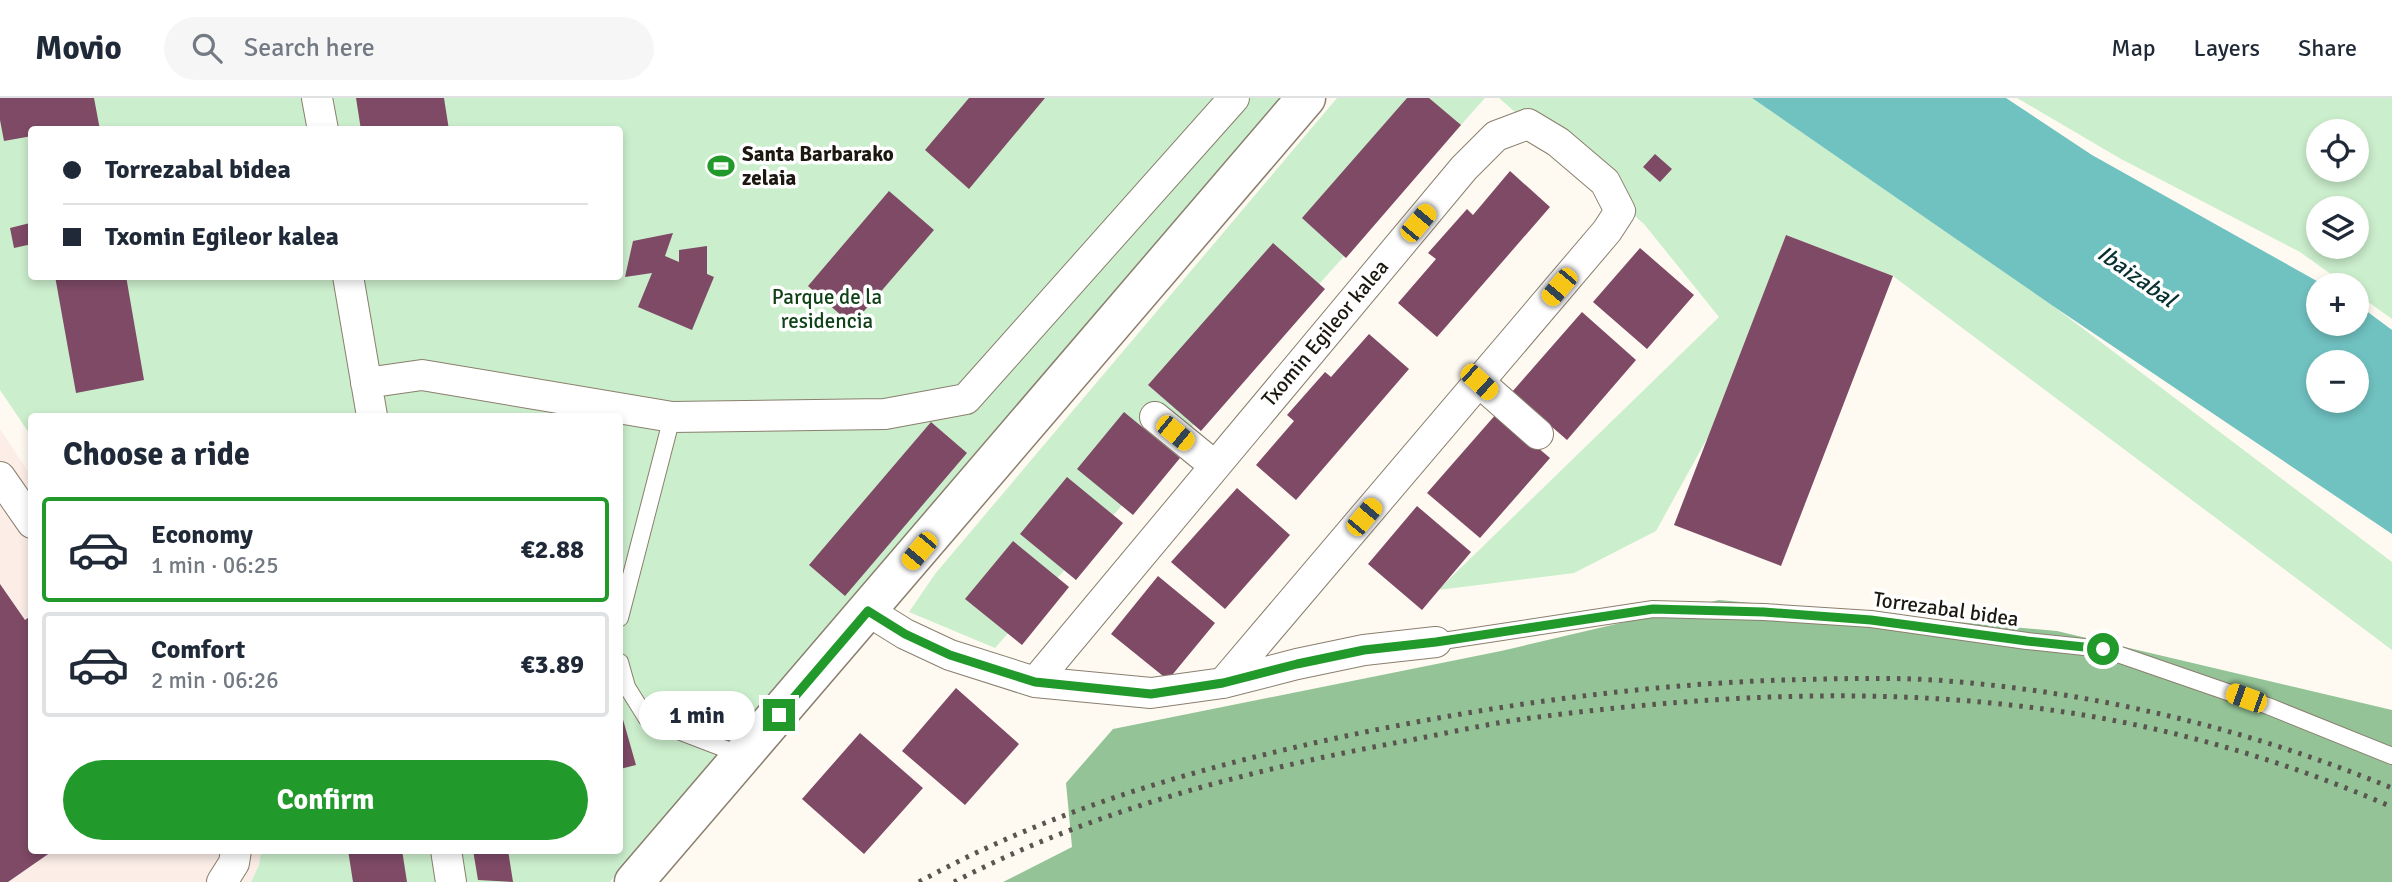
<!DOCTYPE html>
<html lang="en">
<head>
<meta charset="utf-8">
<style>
	body { margin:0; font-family:Signika,sans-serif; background:#f6f6f7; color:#1f2937; height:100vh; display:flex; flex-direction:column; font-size:26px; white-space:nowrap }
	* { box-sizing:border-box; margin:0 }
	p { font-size:23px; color:#747a83 }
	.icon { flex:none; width:38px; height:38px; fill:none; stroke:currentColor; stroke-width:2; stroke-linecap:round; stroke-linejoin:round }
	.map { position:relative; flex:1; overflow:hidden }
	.drawer { position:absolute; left:28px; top:315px; width:595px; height:441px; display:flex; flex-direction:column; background:#fff; border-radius:7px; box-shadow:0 4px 10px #0003 }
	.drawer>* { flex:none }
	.banner { position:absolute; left:28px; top:28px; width:595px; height:154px; border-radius:7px; box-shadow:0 4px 10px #0003; display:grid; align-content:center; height:154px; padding:0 35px; background:#fff }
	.fabs { position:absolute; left:2306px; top:21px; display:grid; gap:14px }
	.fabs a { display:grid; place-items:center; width:63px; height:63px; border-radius:50%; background:#fff; box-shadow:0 4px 10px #0003; font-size:35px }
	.end { position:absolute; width:32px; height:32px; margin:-16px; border:9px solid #229a2b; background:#fff; box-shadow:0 0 0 4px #fff }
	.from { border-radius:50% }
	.bubble { position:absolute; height:49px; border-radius:24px; background:#fff; box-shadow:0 4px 10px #0003; font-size:23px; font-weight:700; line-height:49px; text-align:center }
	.car { position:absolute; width:21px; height:42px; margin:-21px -10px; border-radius:9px; box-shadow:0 0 5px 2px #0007; background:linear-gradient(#f5c518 24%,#345 0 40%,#f5c518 0 76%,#345 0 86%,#f5c518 0) }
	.banner b { display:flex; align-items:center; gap:24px; height:66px; font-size:26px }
	.banner b+b { border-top:2px solid #e0e1e3 }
	.banner i { width:18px; height:18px; background:#1f2937 }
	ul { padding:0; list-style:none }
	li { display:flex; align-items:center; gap:21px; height:105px; margin:0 14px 10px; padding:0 21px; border:4px solid #e0e1e3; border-radius:7px }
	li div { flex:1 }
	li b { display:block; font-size:26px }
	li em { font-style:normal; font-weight:700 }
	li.selected { border-color:#229a2b }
	li>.icon { width:63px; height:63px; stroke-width:1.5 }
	h2 { padding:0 35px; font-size:32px; line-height:84px }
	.primary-button { display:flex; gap:14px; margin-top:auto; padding:14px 35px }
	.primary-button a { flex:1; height:80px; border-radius:42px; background:#229a2b; color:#fff; font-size:28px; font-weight:700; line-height:80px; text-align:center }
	header { display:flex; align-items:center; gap:42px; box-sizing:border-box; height:98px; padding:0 35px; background:#fff; border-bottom:2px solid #e0e1e3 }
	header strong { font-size:33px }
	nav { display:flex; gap:38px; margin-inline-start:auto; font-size:24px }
	.search { width:490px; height:63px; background:#f6f6f7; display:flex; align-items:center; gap:18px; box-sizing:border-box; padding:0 24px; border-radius:38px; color:#747a83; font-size:26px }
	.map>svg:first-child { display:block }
</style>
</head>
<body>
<header>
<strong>Movio</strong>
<div class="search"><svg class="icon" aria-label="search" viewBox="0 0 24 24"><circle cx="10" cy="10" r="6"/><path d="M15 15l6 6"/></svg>Search here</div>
<nav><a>Map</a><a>Layers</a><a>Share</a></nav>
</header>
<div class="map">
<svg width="2392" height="784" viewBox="0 0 2392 784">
	<rect width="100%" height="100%" fill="#fefaf2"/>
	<path fill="#fcede7" d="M0 331 31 378 32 752 261 753 259 767 251 784H0Z"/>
	<path fill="#cbeecc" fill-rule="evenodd" d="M0 0H1284L610 784H251L259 767 261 753 620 752V318H32L31 338 0 292ZM32 32H620V178H32Z
		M1337 0H1485L995 550 909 514 935 476Z
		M1499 0H1752L2053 208 2392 464V552L1893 178 1786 137 1709 337 1656 433 1574 475 1438 492 1719 219 1644 126Z
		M2017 0H2392V221L2357 196V187H2346L2300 154 2121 61ZM2319 33H2357V72H2319ZM2319 110H2357V149H2319Z"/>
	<path fill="#94c397" d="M1719 502 2057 533 2392 612V784H1003L1072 749 1066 685 1113 631 1501 553Z"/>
	<path fill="#70c2c1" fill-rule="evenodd" d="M1752 0H2006L2092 57 2324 187H2319V226H2357V206L2392 232V436L2053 208ZM2319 264H2357V303H2319Z"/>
	<path fill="#7e4a66" d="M0 0H94L100 32H32V38L4 43 0 22Z
		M356 0H444L449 32H361Z
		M969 0H1045L969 91 925 52Z
		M1407 0H1429L1461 27 1346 160 1302 120Z
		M1655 56 1672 71 1660 84 1643 69Z
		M1510 73 1550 109 1437 239 1398 205 1436 161 1428 155 1467 111 1473 117Z
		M889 93 934 132 852 227 808 188Z
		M30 125 32 146 14 150 10 130Z
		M673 135 665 158 679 164V152L707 148V176L714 179 692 232 638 209 652 175 625 179 633 143Z
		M1786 137 1893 178 1781 468 1674 427Z
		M1273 145 1325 191 1201 333 1148 287Z
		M1640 150 1694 197 1647 251 1593 204Z
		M55 178H126L144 282 76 295Z
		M1582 214 1636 262 1567 342 1512 294Z
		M1369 236 1409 271 1296 402 1256 367 1294 323 1287 317 1325 274 1331 279Z
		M1124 314 1180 360 1133 417 1077 371Z
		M1497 315 1550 360 1480 440 1427 395Z
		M931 324 967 355 845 498 809 467Z
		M1067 379 1123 425 1076 482 1020 436Z
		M1237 390 1290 437 1225 511 1171 464Z
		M1417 408 1471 454 1422 512 1368 466Z
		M1013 443 1069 489 1022 547 965 501Z
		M1158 478 1215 525 1168 582 1111 536Z
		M0 486 25 522 32 517V752H54L8 784H0Z
		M956 590 1019 646 965 707 902 653Z
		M620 611 636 667 620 671Z
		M860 635 923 690 864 756 802 701Z
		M348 752H402L407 784H353Z
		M473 752H508L513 784 478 782Z"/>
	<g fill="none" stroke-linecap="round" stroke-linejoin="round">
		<g stroke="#8a7f6e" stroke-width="18">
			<path id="service" d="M620 520 672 319
				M1436 544 1653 511 1764 514 1871 521 2027 543 2103 551 2268 608 2392 658
				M620 564 627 589 647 621 741 657"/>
		</g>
		<g stroke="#8a7f6e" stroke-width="32">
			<path id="minor" d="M317 0 323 32
				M348 178 372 318
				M1479 284 1538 336
				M366 285 422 277 672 319 885 316 966 301 1234 0
				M1155 319 1215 368
				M0 379 32 425
				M868 513 905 536 950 557 1035 584 1151 595 1223 585 1297 566 1364 552 1436 544
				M1035 584 1464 70 1496 38 1528 26 1558 44 1605 84 1620 113 1607 133 1223 585
				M446 752 451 784
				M222 784 234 765 236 752"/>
		</g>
		<g stroke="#8a7f6e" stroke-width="41">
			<path id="tertiary" d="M634 784 1306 0"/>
		</g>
		<use href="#service" stroke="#fff" stroke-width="16"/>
		<use href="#minor" stroke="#fff" stroke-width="30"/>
		<use href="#tertiary" stroke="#fff" stroke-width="38"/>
		<path stroke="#5a564f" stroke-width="5" stroke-dasharray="3.5 7" stroke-linecap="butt" d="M919 784C1057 708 1211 666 1365 634 1503 606 1641 587 1781 582 1832 581 1883 579 1934 582 2092 593 2246 630 2392 690
			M954 784C1090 713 1249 672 1400 644 1438 637 1477 628 1516 622 1685 599 1858 588 2028 609 2153 624 2277 659 2392 709"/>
	</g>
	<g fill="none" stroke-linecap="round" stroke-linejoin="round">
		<path stroke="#229a2b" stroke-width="9" d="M779 617 868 513 905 536 950 557 1035 584 1151 596 1223 585 1297 566 1364 552 1436 544 1653 511 1764 514 1871 522 2027 543 2103 551"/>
	</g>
	<defs>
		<g id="stadium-bare" transform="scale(2.1)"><path d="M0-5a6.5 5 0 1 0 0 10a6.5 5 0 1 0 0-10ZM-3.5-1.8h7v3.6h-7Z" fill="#229a2b" stroke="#fff" stroke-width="2.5" paint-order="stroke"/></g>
	</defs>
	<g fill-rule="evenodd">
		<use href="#stadium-bare" x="721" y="68"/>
	</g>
	<g text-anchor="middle" stroke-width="7" stroke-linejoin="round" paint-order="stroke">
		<g font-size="21" font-weight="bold" fill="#1c1811" stroke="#fff" text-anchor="start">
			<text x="742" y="63">Santa Barbarako<tspan x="742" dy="24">zelaia</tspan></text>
		</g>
		<g font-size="21" fill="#104218" stroke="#fff">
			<text x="827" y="206">Parque de la<tspan x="827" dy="24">residencia</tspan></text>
		</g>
		<g font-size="21" fill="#1c1811" stroke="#fff">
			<text transform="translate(1325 235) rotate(-50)" y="7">Txomin Egileor kalea</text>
			<text transform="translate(1946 511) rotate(8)" y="7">Torrezabal bidea</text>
		</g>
		<g font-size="23" font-style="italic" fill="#073031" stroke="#fff">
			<text transform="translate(2137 178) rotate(35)" y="8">Ibaizabal</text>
		</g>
	</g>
</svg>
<div class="fabs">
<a><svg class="icon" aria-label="locate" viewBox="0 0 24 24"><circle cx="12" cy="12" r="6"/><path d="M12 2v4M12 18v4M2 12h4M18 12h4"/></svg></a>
<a><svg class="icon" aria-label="layers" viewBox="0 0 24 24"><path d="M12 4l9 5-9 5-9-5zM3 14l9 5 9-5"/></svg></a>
<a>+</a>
<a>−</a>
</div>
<i class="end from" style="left:2103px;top:551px"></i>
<i class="end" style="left:779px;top:617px"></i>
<div class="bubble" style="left:639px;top:593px;width:116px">1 min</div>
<i class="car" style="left:1418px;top:125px;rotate:40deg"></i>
<i class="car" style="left:1559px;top:189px;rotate:220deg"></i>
<i class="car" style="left:1479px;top:284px;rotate:132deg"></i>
<i class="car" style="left:1175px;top:335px;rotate:129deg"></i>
<i class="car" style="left:1364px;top:419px;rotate:40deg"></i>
<i class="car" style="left:919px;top:453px;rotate:220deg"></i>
<i class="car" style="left:2246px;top:600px;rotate:290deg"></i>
<div class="banner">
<b><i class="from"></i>Torrezabal bidea</b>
<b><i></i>Txomin Egileor kalea</b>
</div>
<section class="drawer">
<h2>Choose a ride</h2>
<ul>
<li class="selected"><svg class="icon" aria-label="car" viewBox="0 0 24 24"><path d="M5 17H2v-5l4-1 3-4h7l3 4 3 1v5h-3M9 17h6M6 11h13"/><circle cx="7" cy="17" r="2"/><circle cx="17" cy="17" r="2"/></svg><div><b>Economy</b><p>1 min · 06:25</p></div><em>€2.88</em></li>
<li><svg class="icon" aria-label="car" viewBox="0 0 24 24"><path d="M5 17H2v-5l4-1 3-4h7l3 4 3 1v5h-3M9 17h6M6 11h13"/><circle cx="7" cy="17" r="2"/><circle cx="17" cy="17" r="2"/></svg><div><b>Comfort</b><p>2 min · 06:26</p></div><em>€3.89</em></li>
</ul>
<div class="primary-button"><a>Confirm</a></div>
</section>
</div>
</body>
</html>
